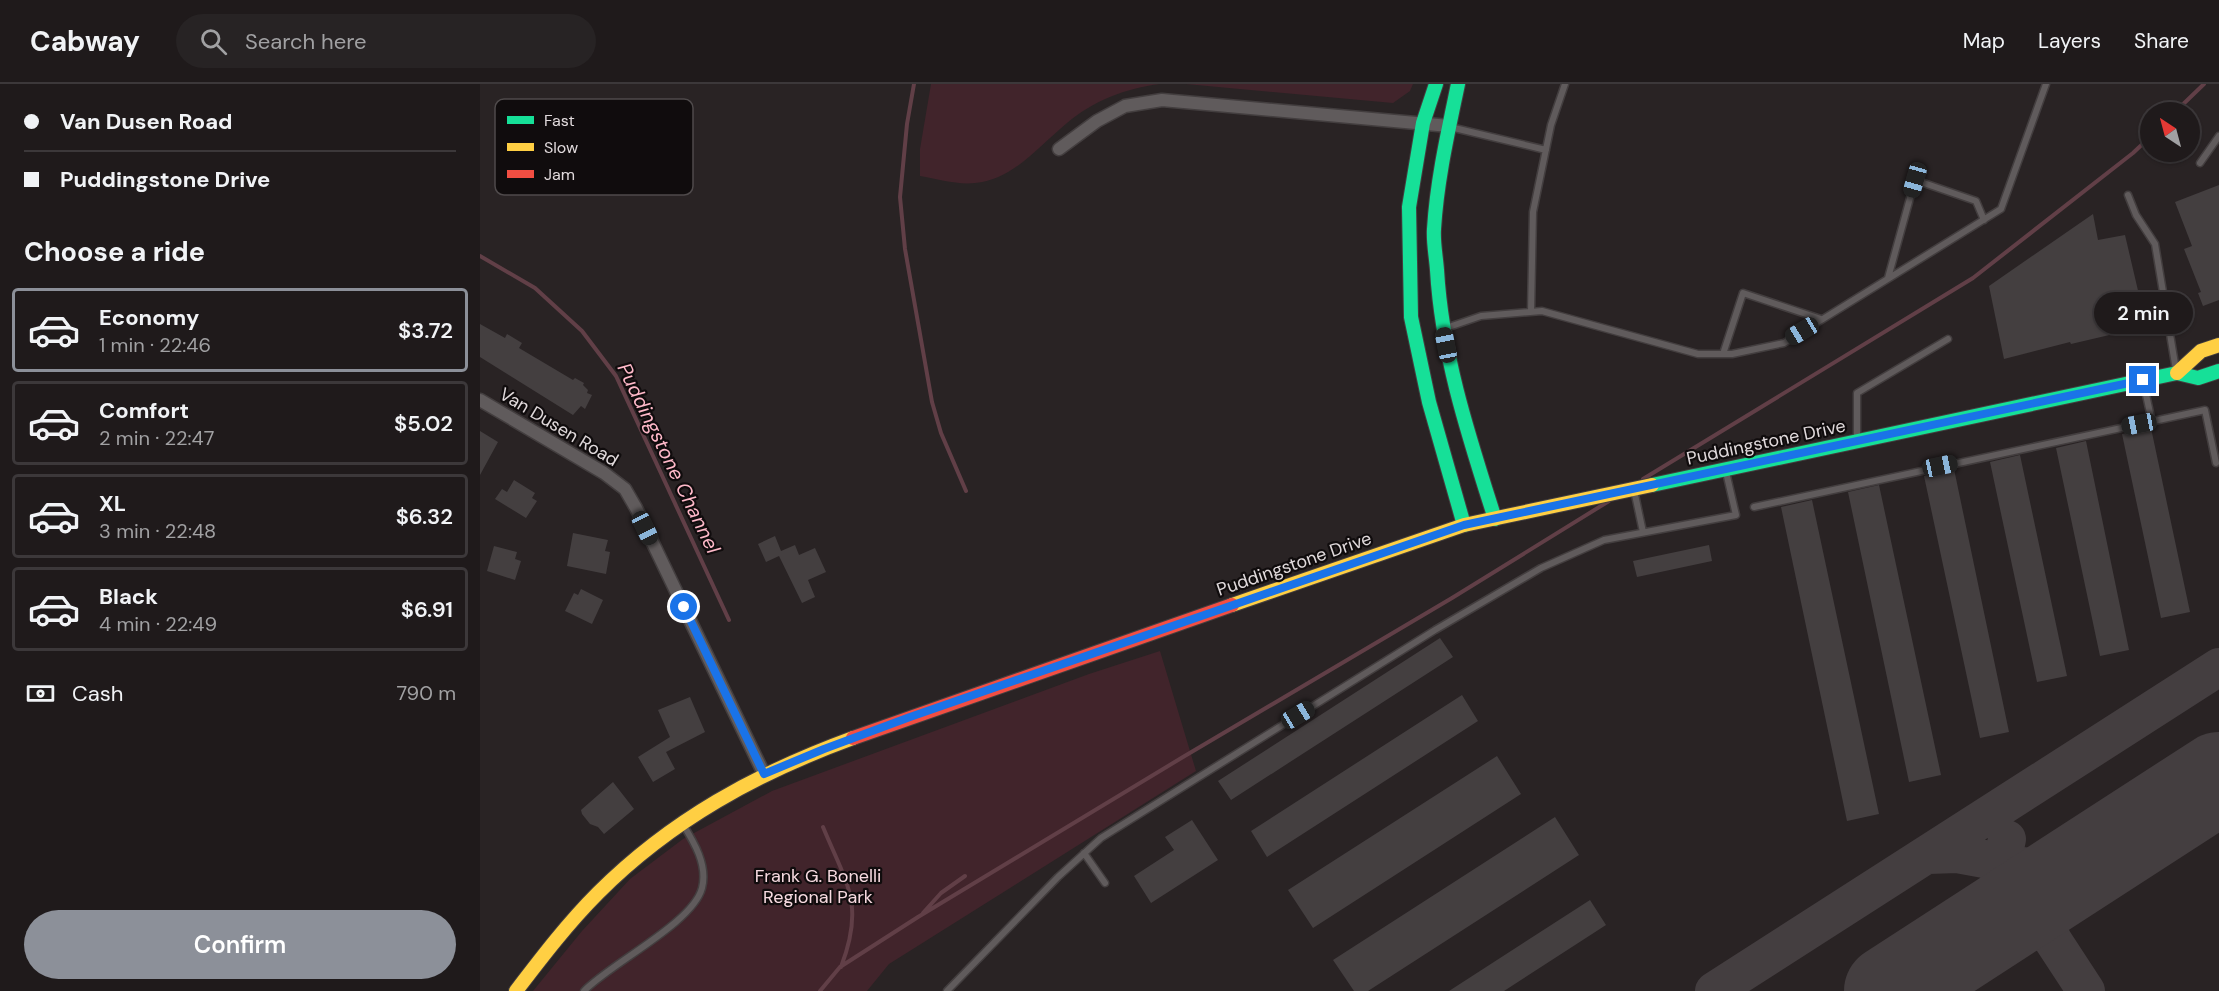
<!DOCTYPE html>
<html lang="en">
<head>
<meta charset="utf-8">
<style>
	body { margin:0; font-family:"DM Sans",sans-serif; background:#272324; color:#f1f3f6; height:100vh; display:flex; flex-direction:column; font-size:22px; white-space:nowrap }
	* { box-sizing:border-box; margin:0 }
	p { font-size:20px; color:#a1a1a3 }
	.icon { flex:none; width:33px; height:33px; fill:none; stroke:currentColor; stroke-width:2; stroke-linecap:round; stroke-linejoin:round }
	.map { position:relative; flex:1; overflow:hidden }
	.side { display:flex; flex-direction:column; background:#1f1a1b; width:480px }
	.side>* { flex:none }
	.hud { display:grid; align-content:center; height:132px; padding:0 24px; background:#1f1a1b }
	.needle { width:39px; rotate:324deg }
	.tools { position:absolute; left:1660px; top:18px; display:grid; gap:12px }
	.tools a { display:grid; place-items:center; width:60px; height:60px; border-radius:50%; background:#1f1a1b; box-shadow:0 2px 4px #0004,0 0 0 2px #3c383a; font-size:30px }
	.end { position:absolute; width:27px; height:27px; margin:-14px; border:8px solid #1a73e8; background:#fff; box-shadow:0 0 0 3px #fff }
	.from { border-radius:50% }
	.bubble { position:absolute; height:42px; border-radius:21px; background:#1f1a1b; box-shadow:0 2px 4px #0004,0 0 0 2px #3c383a; font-size:20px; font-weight:600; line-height:42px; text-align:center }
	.car { position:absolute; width:18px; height:36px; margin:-18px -9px; border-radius:8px; box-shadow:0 0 4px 2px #0007; background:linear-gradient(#222 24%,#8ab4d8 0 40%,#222 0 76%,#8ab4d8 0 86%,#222 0) }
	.hud b { display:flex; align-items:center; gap:21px; height:57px; font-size:22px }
	.hud b+b { border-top:2px solid #3c383a }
	.hud i { width:15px; height:15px; background:#f1f3f6 }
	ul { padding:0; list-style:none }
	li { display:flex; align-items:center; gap:18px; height:84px; margin:0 12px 9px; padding:0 12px; border:3px solid #3c383a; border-radius:6px }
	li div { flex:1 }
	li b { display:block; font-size:22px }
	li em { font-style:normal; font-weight:600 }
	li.on { border-color:#8c9099 }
	li>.icon { width:54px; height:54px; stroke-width:1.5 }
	h2 { padding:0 24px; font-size:27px; line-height:72px }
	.pay { display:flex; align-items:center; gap:15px; height:66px; padding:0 24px; font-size:22px }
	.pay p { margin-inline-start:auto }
	.action { display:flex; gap:12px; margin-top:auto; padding:12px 24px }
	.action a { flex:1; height:69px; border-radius:36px; background:#8c9099; color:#fff; font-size:24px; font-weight:600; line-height:69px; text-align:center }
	header { display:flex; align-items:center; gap:36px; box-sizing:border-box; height:84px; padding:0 30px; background:#1f1a1b; border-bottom:2px solid #3c383a }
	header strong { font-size:28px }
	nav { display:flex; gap:33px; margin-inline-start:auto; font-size:21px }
	.search { width:420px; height:54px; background:#272324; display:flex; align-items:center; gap:15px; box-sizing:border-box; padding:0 21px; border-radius:33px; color:#a1a1a3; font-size:22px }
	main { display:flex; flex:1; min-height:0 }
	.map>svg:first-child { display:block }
</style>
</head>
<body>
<header>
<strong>Cabway</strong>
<div class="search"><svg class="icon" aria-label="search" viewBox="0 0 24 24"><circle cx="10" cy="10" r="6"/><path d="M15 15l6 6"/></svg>Search here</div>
<nav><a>Map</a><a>Layers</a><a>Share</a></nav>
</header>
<main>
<section class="side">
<div class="hud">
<b><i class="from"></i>Van Dusen Road</b>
<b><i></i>Puddingstone Drive</b>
</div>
<h2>Choose a ride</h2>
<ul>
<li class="on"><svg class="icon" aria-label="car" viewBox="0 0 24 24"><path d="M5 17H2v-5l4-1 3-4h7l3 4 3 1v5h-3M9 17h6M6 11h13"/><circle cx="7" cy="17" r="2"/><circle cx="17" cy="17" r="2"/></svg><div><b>Economy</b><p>1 min · 22:46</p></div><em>$3.72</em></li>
<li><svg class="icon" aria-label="car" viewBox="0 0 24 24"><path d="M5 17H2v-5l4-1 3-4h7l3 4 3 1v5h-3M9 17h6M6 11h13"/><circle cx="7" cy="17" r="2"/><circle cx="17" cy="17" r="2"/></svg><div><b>Comfort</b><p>2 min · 22:47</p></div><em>$5.02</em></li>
<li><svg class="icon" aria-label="car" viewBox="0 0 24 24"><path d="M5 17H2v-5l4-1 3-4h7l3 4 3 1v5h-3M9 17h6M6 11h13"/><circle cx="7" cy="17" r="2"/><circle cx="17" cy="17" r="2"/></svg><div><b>XL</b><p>3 min · 22:48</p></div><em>$6.32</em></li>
<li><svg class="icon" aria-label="car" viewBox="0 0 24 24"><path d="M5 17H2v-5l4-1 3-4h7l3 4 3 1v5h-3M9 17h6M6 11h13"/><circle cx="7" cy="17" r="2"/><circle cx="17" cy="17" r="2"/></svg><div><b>Black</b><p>4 min · 22:49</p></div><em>$6.91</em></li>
</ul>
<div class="pay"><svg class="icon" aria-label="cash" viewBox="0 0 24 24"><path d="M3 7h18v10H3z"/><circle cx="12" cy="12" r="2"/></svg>Cash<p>790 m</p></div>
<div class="action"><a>Confirm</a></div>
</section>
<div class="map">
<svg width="1739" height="907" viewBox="0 0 1739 907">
	<rect width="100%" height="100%" fill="#292324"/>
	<path fill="#41242b" d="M451 0H680C646 4 613 17 587 39 560 61 533 96 495 99 477 101 458 95 440 92V65Z
		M706 0H933L930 7 913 19Z
		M680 567 716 687 409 880 387 907H53L102 847 150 795 203 755 292 707 609 590Z"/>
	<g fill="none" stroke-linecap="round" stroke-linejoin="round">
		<path stroke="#613f47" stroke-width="4" d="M434 0 427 40 420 113 425 165 452 318 461 349 486 407
			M1695 28 1724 0
			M0 172 55 204 102 247 136 292 249 536
			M1163 395 1493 194 1653 69 1671 52
			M343 743C367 801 385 820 361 883
			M443 829 461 809 485 792
			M340 907 360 883 438 833 703 673 972 514 1129 417"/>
		<path stroke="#443e40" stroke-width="38" d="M1448 771 1477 770 1581 789 1598 786
			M1506 845C1533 838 1549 832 1572 855 1560 816 1578 807 1603 782
			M1497 850C1518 825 1520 787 1527 755
			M1572 855 1606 907
			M1234 907 1739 583"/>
		<path stroke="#443e40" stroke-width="92" d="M1410 907 1739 694"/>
	</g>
	<path fill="#443f40" d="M1739 101V216L1723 222 1718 209 1721 208 1704 165 1712 162 1695 118Z
		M1613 130 1618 156 1645 151 1667 245 1639 251 1638 249 1591 260 1590 258 1524 275 1509 202Z
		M0 240 25 254 27 250 42 259 39 264 93 296 95 294 104 299 103 301 108 306 107 309 112 311 105 325 101 322 93 331 0 273Z
		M1671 344 1710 528 1681 534 1642 350Z
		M0 347 18 358 0 391Z
		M1606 357 1649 566 1620 572 1576 364Z
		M1540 371 1587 592 1557 598 1510 378Z
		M1474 385 1529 648 1500 654 1444 392Z
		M34 396 55 409 52 414 57 417 46 434 15 415 22 405 27 408Z
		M1399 401 1461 691 1429 698 1368 408Z
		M1332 416 1399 730 1367 737 1301 423Z
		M93 449 128 456 125 467 130 468 126 490 87 482Z
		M295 452 301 467 315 461 319 471 335 464 346 488 328 496 335 513 322 519 299 472 286 478 278 460Z
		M1229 461 1232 477 1157 493 1153 477Z
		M14 462 37 468 35 475 41 477 35 496 7 487Z
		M101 505 123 516 112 540 85 527 94 509 98 511Z
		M960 554 973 573 751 716 738 697Z
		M982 611 998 637 787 773 771 747Z
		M210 613 225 648 186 668 195 685 173 698 158 673 190 653 178 626Z
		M1017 672 1041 710 833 844 808 806Z
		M133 698 154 725 124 750 118 743 110 740 102 730 101 726Z
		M1075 733 1099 771 888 907H874L853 876Z
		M712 736 738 776 671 819 654 792 694 766 685 753Z
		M1110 816 1126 841 1024 907H969Z"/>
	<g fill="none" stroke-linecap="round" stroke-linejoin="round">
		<g stroke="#433e3f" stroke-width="9">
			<path id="lane" d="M970 43 1066 66
				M1720 79 1739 52
				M1648 111 1656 131 1675 160 1696 286
				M1408 194 1435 96 1496 117 1504 136
				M1051 228 1053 128 1071 41 1085 0
				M963 245 1001 232 1062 227 1218 270H1252L1304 259 1521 125 1566 0
				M1243 270 1263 209 1341 235
				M1663 297 1672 338
				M1377 357V309L1468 255
				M1154 406 1163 448
				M1274 423 1725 326 1736 379
				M604 769 625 799
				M104 907C131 879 213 839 222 804 228 781 214 758 202 739
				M467 907 578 793 621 754 955 546 1061 484 1124 456 1256 431 1246 388"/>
		</g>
		<g stroke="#433e3f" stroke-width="15">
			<path id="street" d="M579 65 617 37 645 22 682 16 969 42
				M0 316 124 389 145 405 156 424 284 690"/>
		</g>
		<g stroke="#433e3f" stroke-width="16">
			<path id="fast" d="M956 0 943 39 929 123 931 233 949 318 984 441
				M978 0C968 48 957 96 954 145 953 158 956 172 957 186 962 272 989 353 1015 435
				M1172 401 1697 289 1718 294 1739 287"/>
		</g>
		<g stroke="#433e3f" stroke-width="16">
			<path id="slow" d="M1697 289 1721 267 1739 261
				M752 521 984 441 1172 401
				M36 907C62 873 88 839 118 809 191 736 277 689 373 654"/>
		</g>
		<g stroke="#433e3f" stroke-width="16">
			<path id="jam" d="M373 654 752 521"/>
		</g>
		<use href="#lane" stroke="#605b5c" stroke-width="6"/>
		<use href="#street" stroke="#605b5c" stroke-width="12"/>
		<use href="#fast" stroke="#16e098" stroke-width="14"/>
		<use href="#slow" stroke="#ffcf43" stroke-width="14"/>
		<use href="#jam" stroke="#f24e42" stroke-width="14"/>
	</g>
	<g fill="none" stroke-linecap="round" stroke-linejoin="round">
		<path stroke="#1a73e8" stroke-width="8" d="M204 523 284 690 344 665 430 633 984 441 1663 296"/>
	</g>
	<g text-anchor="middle" stroke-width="4.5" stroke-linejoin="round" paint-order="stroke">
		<g font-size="18" fill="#e1dadc" stroke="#100c0d">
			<text transform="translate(79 343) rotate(31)" y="6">Van Dusen Road</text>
			<text transform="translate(1286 358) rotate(-12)" y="6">Puddingstone Drive</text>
			<text transform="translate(814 480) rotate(-19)" y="6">Puddingstone Drive</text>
		</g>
		<g font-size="18" fill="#f8dbe1" stroke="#100c0d">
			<text x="338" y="798">Frank G. Bonelli<tspan x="338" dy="21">Regional Park</tspan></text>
		</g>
		<g font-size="20" font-style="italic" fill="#ffb9c9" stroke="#100c0d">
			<text transform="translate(189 374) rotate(64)" y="7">Puddingstone Channel</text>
		</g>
	</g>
	<rect x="15" y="15" width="198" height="96" rx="9" fill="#100c0d" stroke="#4f4a4b" stroke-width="1.5"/>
	<rect x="27" y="32" width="27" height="8" fill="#16e098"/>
	<rect x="27" y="59" width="27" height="8" fill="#ffcf43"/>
	<rect x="27" y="86" width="27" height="8" fill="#f24e42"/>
	<g font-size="16" fill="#e1dadc">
		<text x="64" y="42">Fast</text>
		<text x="64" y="69">Slow</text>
		<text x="64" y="96">Jam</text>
	</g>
</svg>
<div class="tools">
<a><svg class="needle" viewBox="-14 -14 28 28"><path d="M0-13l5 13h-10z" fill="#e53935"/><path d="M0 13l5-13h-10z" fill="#a1a1a3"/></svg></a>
</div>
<i class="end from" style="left:204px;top:523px"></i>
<i class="end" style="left:1663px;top:296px"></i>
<div class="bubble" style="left:1614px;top:208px;width:99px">2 min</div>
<i class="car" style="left:1435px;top:96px;rotate:196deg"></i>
<i class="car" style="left:1322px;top:247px;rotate:239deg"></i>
<i class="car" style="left:966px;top:261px;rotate:349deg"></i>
<i class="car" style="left:1659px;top:340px;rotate:259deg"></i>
<i class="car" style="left:1460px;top:382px;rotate:78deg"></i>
<i class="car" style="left:165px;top:444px;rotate:154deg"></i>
<i class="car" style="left:818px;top:631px;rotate:59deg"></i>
</div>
</main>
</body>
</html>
